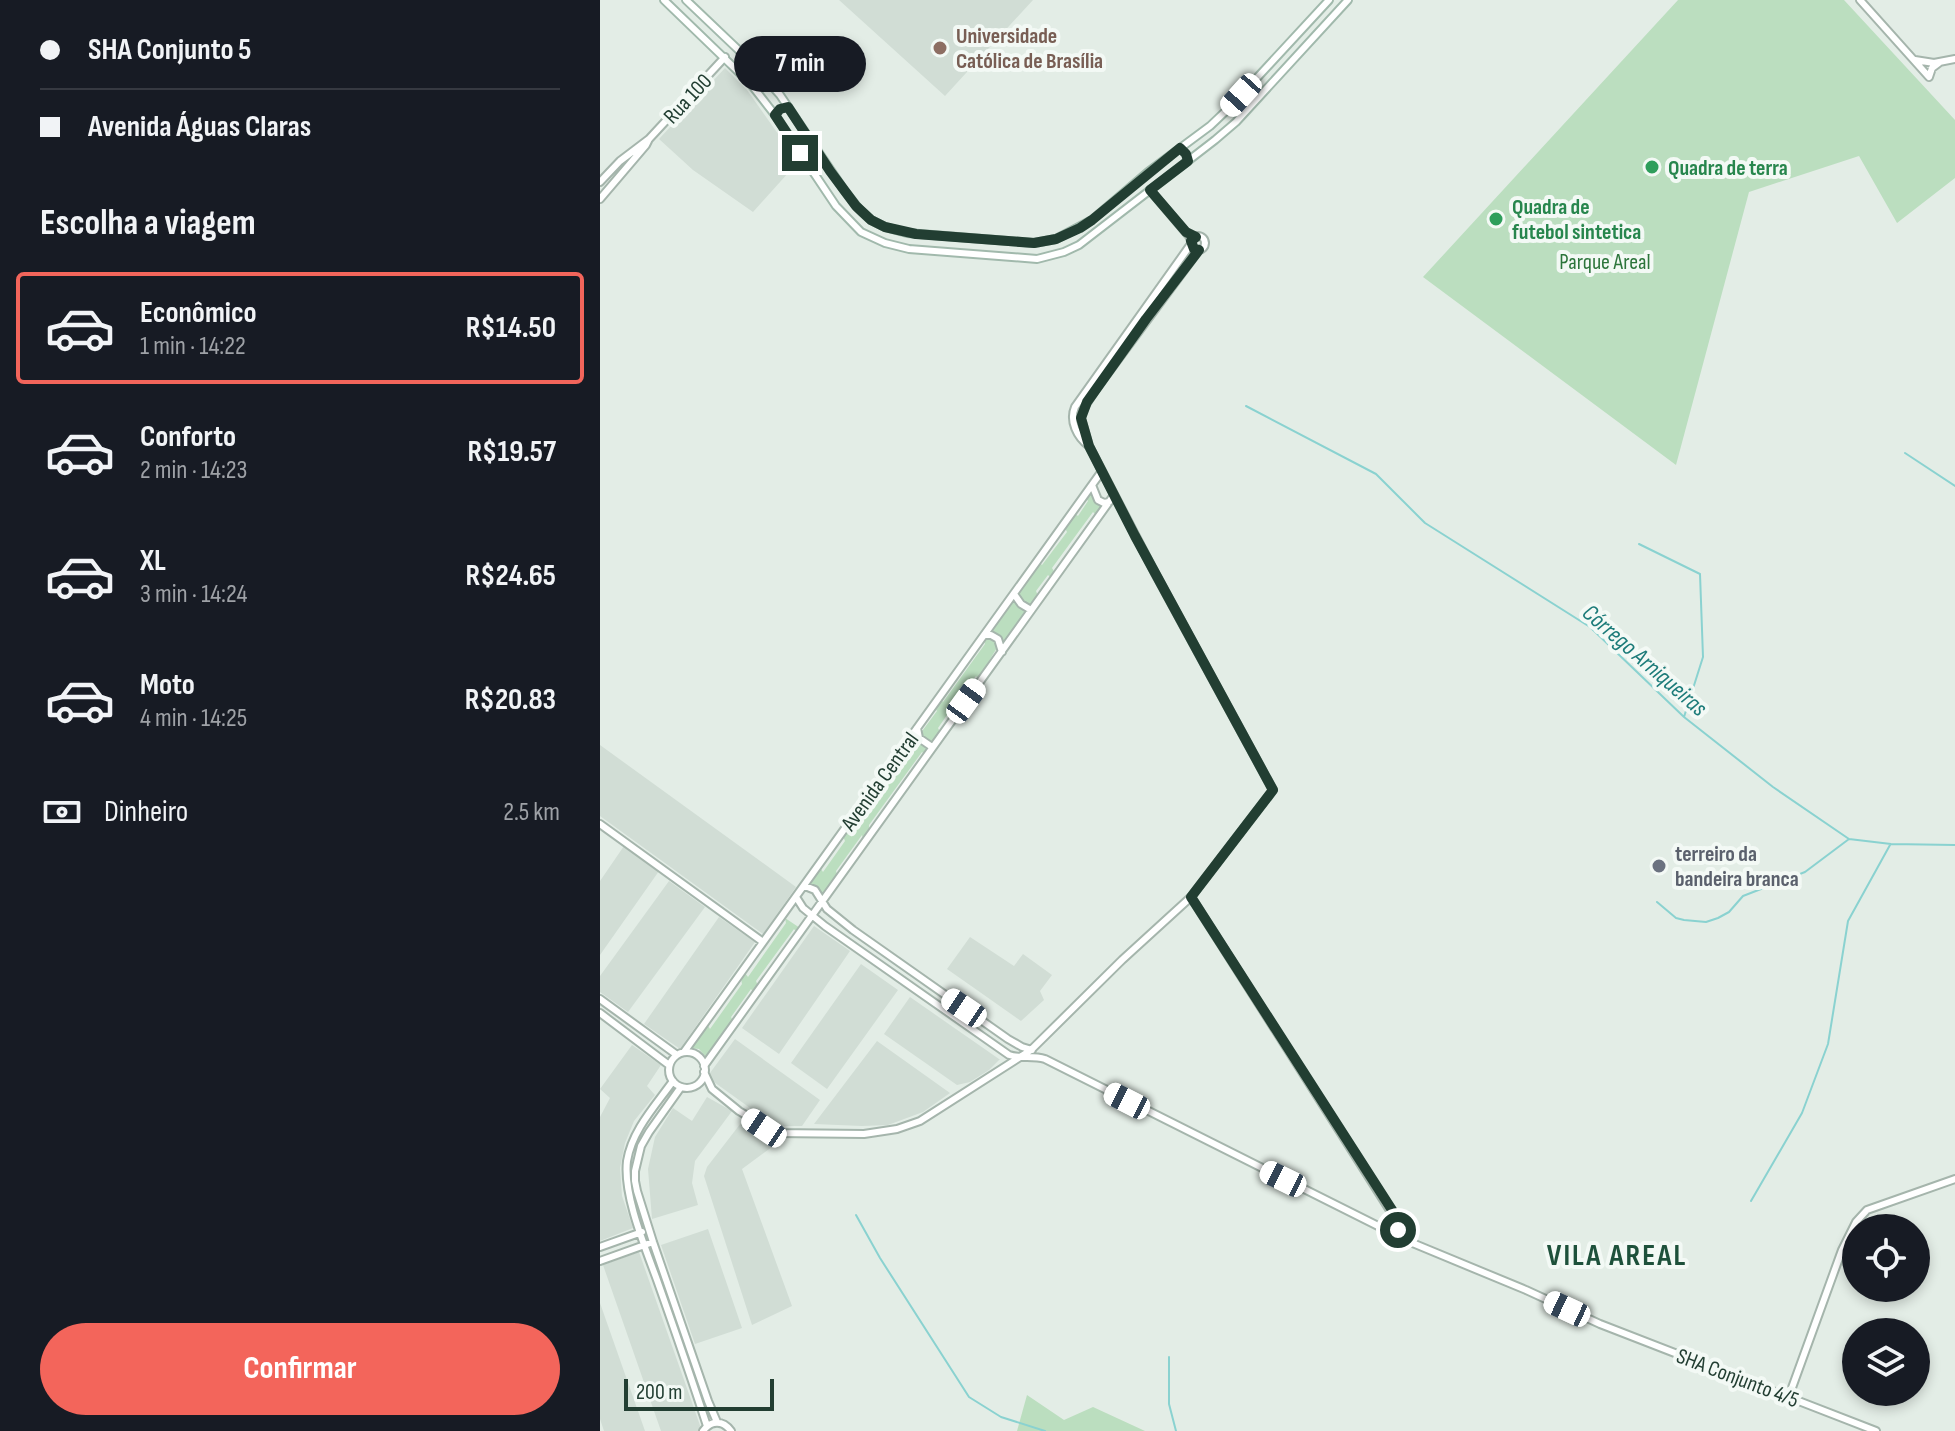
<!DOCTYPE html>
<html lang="pt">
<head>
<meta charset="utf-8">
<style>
	body { margin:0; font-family:"Sofia Sans Condensed",sans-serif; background:#242831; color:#f1f3f6; height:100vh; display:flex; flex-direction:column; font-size:30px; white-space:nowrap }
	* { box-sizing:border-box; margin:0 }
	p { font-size:26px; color:#9ea1a6 }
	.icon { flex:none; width:44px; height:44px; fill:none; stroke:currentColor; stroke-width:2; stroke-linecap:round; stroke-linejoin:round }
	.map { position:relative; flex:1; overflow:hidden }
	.side { display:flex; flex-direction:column; background:#171b24; width:600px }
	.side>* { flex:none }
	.guide { display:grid; align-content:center; height:176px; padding:0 40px; background:#171b24 }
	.tools { position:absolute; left:1242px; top:1214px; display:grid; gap:16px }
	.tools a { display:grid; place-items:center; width:88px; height:88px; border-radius:50%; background:#171b24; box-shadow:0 4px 12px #0003; font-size:40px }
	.scale { position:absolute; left:24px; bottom:20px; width:150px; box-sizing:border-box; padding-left:8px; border:4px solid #223e32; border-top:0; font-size:22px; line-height:28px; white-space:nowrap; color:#223e32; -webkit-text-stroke:6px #f3f9f5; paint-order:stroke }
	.end { position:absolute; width:36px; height:36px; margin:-18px; border:10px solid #223e32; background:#fff; box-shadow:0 0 0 4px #fff }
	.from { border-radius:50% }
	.bubble { position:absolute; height:56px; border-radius:28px; background:#171b24; box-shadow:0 4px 12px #0003; font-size:26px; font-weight:700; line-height:56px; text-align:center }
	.car { position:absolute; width:24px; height:48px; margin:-24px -12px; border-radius:10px; box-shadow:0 0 6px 2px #0007; background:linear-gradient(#fff 24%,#345 0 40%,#fff 0 76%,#345 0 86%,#fff 0) }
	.guide b { display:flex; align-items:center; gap:28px; height:76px; font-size:30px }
	.guide b+b { border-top:2px solid #363941 }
	.guide i { width:20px; height:20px; background:#f1f3f6 }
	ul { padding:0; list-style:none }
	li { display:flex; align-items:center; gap:24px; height:112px; margin:0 16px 12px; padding:0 24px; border:4px solid transparent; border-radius:8px }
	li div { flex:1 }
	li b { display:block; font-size:30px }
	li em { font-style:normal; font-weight:700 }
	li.on { border-color:#f3655b }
	li>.icon { width:72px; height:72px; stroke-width:1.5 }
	h2 { padding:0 40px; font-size:36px; line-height:96px }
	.pay { display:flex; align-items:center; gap:20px; height:88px; padding:0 40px; font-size:30px }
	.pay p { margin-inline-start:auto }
	.button { display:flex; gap:16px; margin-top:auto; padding:16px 40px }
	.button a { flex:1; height:92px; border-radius:48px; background:#f3655b; color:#fff; font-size:32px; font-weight:700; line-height:92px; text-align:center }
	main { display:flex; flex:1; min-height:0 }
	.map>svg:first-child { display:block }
</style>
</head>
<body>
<main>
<section class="side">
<div class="guide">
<b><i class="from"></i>SHA Conjunto 5</b>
<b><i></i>Avenida Águas Claras</b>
</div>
<h2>Escolha a viagem</h2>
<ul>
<li class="on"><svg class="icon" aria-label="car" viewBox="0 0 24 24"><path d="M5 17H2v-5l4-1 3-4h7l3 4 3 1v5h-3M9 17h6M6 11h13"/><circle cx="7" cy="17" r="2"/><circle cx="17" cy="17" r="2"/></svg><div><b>Econômico</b><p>1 min · 14:22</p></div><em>R$14.50</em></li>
<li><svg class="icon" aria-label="car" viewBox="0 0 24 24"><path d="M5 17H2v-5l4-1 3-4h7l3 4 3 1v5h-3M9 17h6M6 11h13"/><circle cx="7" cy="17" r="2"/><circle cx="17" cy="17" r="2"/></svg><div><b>Conforto</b><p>2 min · 14:23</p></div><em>R$19.57</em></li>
<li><svg class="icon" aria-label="car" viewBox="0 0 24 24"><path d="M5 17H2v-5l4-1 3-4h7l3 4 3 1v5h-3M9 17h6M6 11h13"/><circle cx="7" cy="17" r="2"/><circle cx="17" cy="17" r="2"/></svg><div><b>XL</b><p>3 min · 14:24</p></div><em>R$24.65</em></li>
<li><svg class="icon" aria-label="car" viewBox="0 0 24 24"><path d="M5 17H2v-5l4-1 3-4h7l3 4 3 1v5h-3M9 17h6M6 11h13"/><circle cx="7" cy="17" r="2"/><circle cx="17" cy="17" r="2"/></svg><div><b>Moto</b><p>4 min · 14:25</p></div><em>R$20.83</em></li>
</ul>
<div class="pay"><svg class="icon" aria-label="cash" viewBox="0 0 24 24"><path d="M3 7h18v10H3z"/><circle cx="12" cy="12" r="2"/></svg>Dinheiro<p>2.5 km</p></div>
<div class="button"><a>Confirmar</a></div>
</section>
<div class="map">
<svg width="1355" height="1431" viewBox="0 0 1355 1431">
	<rect width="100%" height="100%" fill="#e3ede6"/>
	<path fill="#d1ddd5" d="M239 0H433L345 96Z
		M125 68 147 90 198 162 153 212 93 170 59 139Z
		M0 745 196 887 163 934 0 816Z
		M24 846 59 871 0 955V881Z
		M69 881 105 907 28 1012 0 992V976Z
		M119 917 155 942 80 1049 44 1024Z
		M214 926 250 951 179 1054 142 1028Z
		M370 937 414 966 423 954 452 975 440 991 444 1000 421 1021 347 969Z
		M261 964 298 990 227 1089 191 1063Z
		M310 997 399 1059H400L389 1070 370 1082 357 1085 284 1034Z
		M135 1039 220 1100 202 1126H175L107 1077Z
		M277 1041 350 1093 323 1112 288 1125 262 1126 214 1124Z
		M32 1045 61 1065 47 1086 55 1095 34 1121 25 1143 20 1168 22 1196 33 1228 0 1241V1117L10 1098 0 1089Z
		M107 1097 132 1111 95 1161 92 1183 98 1205 52 1219 48 1169 55 1137 73 1108 92 1121Z
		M144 1119 176 1144 142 1169 192 1306 152 1325 104 1176 107 1167Z
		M108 1229 142 1328 95 1344 61 1245Z
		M39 1252 102 1431H61L3 1265Z
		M0 1303 45 1431H4L0 1419Z"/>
	<path fill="#bbdebf" d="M1078 0H1244L1355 120V178L1297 223 1259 156 1149 192 1076 465 823 277Z
		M490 491 496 501 502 506 496 515 493 512 452 568 455 573 451 578 448 575 436 591 438 596 430 608 418 595 439 562 442 565 467 532 465 528 474 513 478 516 488 501 485 497Z
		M413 600 428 612 405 642 390 631Z
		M387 637 395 639 399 645C391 656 386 668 378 679L376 676 364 692 366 696 362 702 359 699 351 710 352 715 350 719 347 715 338 728 340 732 332 743 324 741 320 734 337 711 334 707 341 699 343 702 385 644 384 640Z
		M315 737 320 744 329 747 324 754 322 752 269 825V831L263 839 262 835 236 871 237 874 224 896 218 888 209 885 221 869 223 872 245 841 243 836 251 827 253 830 262 816 261 811 270 799 272 801 307 755 306 750Z
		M185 918 200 928 197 933 194 929 156 981 158 986 153 992 151 989 131 1017 133 1021 107 1058 99 1049 91 1048 107 1024 110 1029 142 984 141 979 145 973 148 977 186 923Z
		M427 1395 464 1420 493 1407 545 1431H417Z"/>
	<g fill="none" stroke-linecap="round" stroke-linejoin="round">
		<path stroke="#8ad2d0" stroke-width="2" d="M646 406 776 474 825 523 990 627 1084 717 1173 787 1249 839 1291 844 1355 845
			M1305 453 1355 486
			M1039 544 1100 574 1103 657 1084 717
			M1057 902 1076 918 1084 920 1106 922 1118 918 1129 912 1143 896 1205 872 1249 839
			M1151 1201 1202 1113 1228 1044 1248 921 1290 845
			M256 1215 280 1258 369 1397 401 1417 445 1431
			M569 1357V1404L576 1431"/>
		<g stroke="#a5b5ac" stroke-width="10">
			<path id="tertiary" d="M1260 0 1329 77 1332 68 1340 62
				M1315 60 1334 63 1355 59
				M0 182 20 161 49 139
				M550 190 589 236 591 241
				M0 199 46 145 49 139 125 57
				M591 243a7 7 0 1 1 14 0a7 7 0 1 1-14 0Z
				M489 446C477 437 469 421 475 407L591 244
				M492 485 498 500 504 503 509 502
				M414 594 421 604 431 610
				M384 635H391L398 639 402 652
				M317 728 319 738 332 747
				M0 824 163 942
				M205 886 215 890 227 909 253 930 408 1039 422 1047 432 1050
				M196 897 203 908 225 926 409 1055C421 1059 433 1055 445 1059L810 1242 926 1290 1000 1324 1276 1431
				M591 897 810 1242
				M0 999 77 1055
				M0 1013 69 1065
				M84 1052 502 471
				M69 1070a18 18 0 1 1 36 0a18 18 0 1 1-36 0Z
				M104 1066 514 495
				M104 1072 112 1089 139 1111 176 1133 264 1134 297 1129 320 1121 431 1050 522 960 591 897 673 790 556 575 489 446 481 418 483 409 496 389 599 250
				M73 1081C56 1105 32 1130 27 1161 23 1195 45 1247 57 1280 74 1328 91 1377 107 1426
				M81 1087 49 1132 41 1146 35 1171V1181L37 1191 53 1242 108 1401 117 1422
				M0 1247 42 1232
				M0 1261 53 1242
				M1189 1396 1242 1250 1256 1222 1267 1210 1355 1179
				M103 1431C111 1420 123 1420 131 1431"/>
		</g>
		<g stroke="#a1b9ac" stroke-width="10">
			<path id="secondary" d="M64 0 150 83 175 115 236 206 261 232 285 243 309 249 437 259 464 252 479 245 615 140 636 122 748 0
				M86 0 148 59 180 95 244 190 259 209 271 220 285 227 307 233 434 243 456 239 492 220 548 172 610 126 630 107 729 0"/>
		</g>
		<use href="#tertiary" stroke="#fff" stroke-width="6"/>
		<use href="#secondary" stroke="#fff" stroke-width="6"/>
	</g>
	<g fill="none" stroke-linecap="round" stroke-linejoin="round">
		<path stroke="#223e32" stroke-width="10" d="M200 153 175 115 180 109 188 107 230 171 256 206 271 220 285 227 316 234 434 243 456 239 480 228 492 220 580 148 586 154 588 161 550 190 586 232 596 237 591 241 594 249 599 250 546 319 487 402 481 418 489 446 535 536 673 790 591 897 801 1224 798 1230"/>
	</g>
	<circle fill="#8d6e63" stroke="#f3f9f5" stroke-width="3" cx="340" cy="48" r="8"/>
	<g fill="#2e9e5b" stroke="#f3f9f5" stroke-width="3">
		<circle cx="1052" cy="167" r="8"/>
		<circle cx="896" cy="219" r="8"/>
	</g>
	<circle fill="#6b7280" stroke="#f3f9f5" stroke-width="3" cx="1059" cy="866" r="8"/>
	<g text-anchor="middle" stroke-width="8" stroke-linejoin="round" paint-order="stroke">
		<g font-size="22" font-weight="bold" fill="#785e54" stroke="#f3f9f5" text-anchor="start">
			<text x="356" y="43">Universidade<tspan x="356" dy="25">Católica de Brasília</tspan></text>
		</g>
		<g font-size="22" fill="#223e32" stroke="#f3f9f5">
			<text transform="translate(87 98) rotate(-47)" y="8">Rua 100</text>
			<text transform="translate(279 781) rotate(-54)" y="8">Avenida Central</text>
			<text transform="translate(1138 1377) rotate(21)" y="8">SHA Conjunto 4/5</text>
		</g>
		<g font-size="22" font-weight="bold" fill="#27864d" stroke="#f3f9f5" text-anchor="start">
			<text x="1068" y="175">Quadra de terra</text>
			<text x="912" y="214">Quadra de<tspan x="912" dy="25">futebol sintetica</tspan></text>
		</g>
		<g font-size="22" fill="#2c753b" stroke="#f3f9f5">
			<text x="1005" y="269">Parque Areal</text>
		</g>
		<g font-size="22" font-weight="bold" fill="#5b616d" stroke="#f3f9f5" text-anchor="start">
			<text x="1075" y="861">terreiro da<tspan x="1075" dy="25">bandeira branca</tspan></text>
		</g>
		<g font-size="24" font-style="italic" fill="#1c7b79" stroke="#f3f9f5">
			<text transform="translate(1045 660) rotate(41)" y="8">Córrego Arniqueiras</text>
		</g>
		<g font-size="30" font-weight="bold" letter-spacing="2" fill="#1e513b" stroke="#f3f9f5">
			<text x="1017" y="1265">VILA AREAL</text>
		</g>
	</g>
</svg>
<div class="tools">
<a><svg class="icon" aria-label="locate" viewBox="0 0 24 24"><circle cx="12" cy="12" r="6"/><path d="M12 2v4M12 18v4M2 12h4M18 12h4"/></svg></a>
<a><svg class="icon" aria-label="layers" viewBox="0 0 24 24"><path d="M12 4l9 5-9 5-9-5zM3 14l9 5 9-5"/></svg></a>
</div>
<div class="scale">200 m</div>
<i class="end from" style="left:798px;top:1230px"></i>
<i class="end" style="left:200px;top:153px"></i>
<div class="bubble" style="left:134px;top:36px;width:132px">7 min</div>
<i class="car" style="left:641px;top:95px;rotate:222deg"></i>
<i class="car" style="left:366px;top:701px;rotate:36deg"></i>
<i class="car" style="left:364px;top:1008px;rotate:304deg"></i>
<i class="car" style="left:527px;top:1101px;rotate:297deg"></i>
<i class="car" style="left:164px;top:1128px;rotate:304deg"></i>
<i class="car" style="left:683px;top:1179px;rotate:296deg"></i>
<i class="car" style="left:967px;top:1309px;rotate:295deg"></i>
</div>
</main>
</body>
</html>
